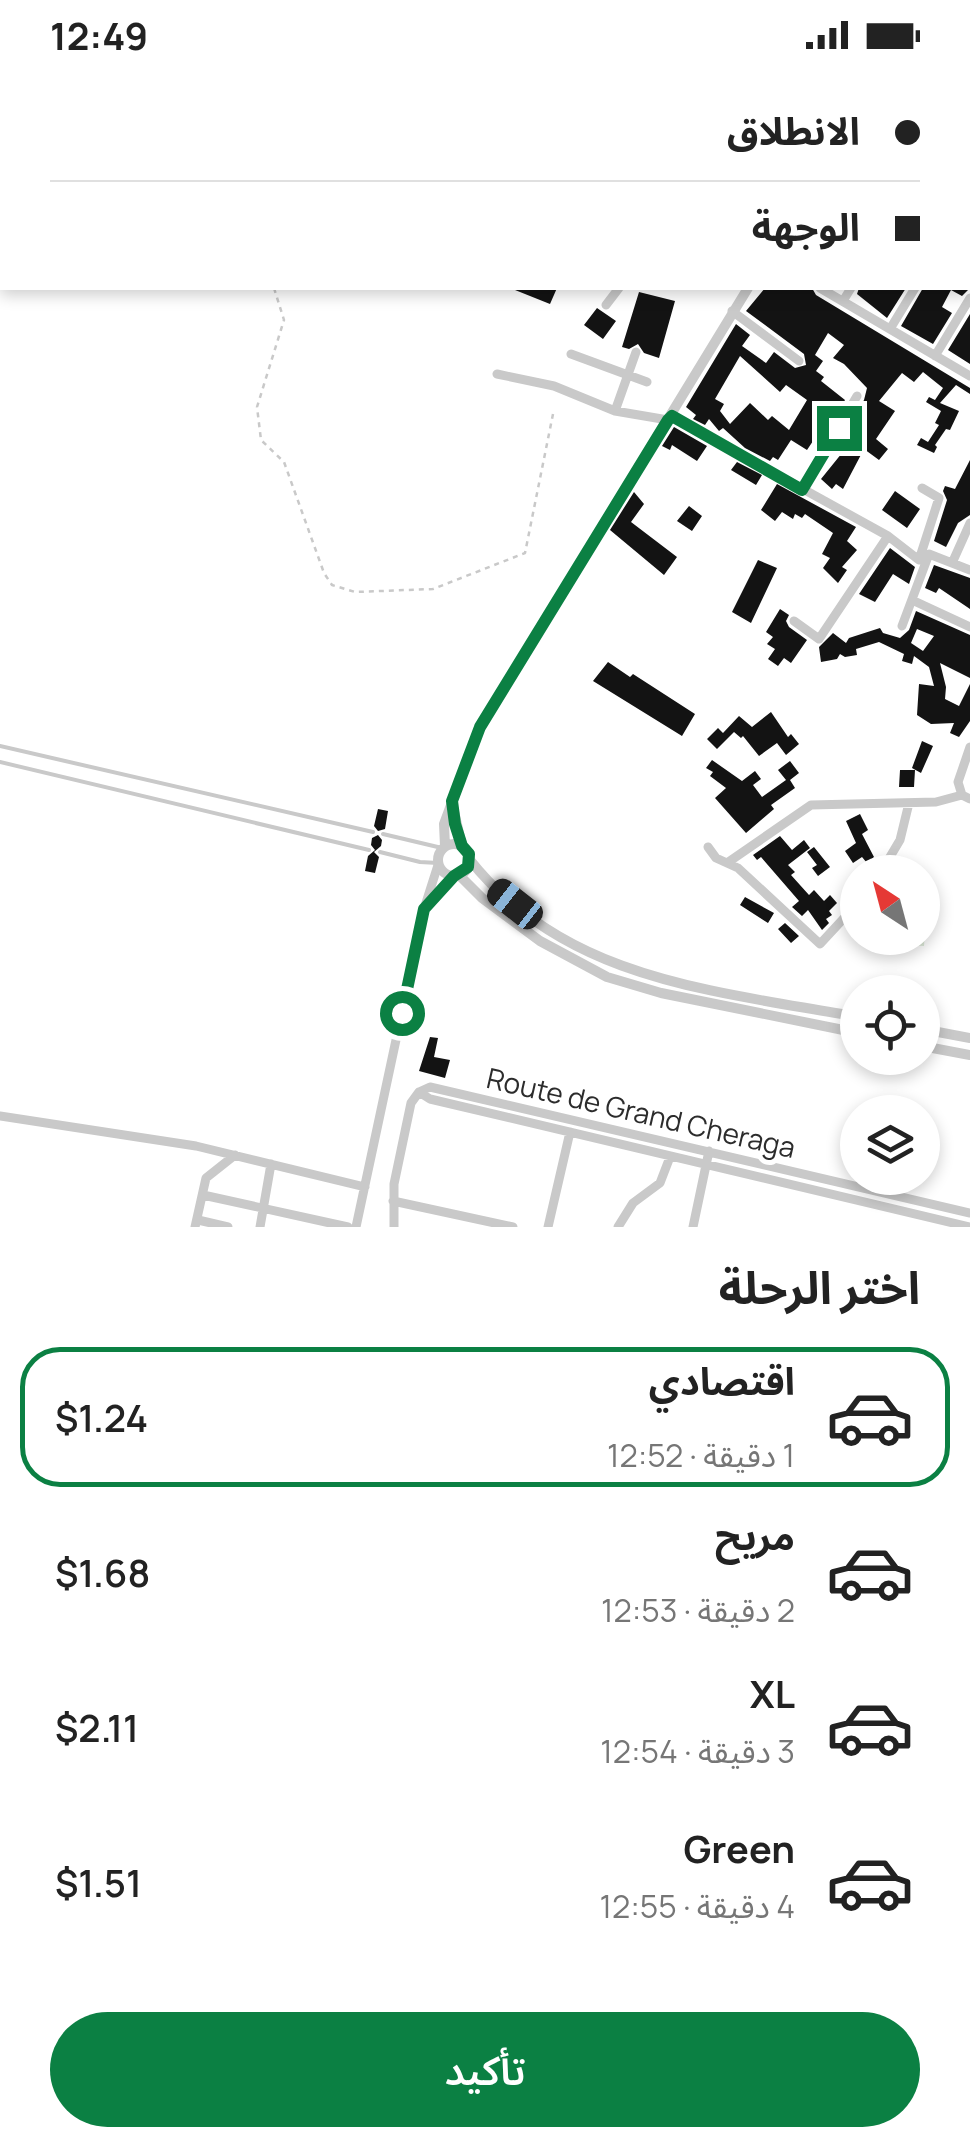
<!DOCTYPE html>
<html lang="ar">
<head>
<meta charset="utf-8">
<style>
	body { margin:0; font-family:Manrope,"Noto Sans Arabic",sans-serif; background:#f6f6f6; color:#222; direction:rtl; height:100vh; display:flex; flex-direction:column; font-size:38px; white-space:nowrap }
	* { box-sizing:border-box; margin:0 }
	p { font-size:32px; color:#767676 }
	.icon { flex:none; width:55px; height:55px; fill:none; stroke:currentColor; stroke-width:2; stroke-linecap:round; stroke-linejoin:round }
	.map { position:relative; height:1157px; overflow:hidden; direction:ltr }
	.details { display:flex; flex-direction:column; background:#fff; flex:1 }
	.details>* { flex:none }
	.guide { position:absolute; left:0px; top:0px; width:970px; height:220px; box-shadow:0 5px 15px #0003; direction:rtl; display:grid; align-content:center; height:220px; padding:0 50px; background:#fff }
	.needle { width:65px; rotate:324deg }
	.buttons { position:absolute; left:840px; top:785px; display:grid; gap:20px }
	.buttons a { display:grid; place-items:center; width:100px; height:100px; border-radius:50%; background:#fff; box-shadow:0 5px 15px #0003; font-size:50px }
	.end { position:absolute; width:45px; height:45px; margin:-22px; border:12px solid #0b8043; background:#fff; box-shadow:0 0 0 5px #fff }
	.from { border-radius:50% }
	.car { position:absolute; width:30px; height:60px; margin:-30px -15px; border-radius:12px; box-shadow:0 0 8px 2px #0007; background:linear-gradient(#222 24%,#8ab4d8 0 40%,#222 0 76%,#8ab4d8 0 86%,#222 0) }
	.guide b { display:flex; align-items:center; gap:35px; height:95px; font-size:38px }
	.guide b+b { border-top:2px solid #e0e0e0 }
	.guide i { width:25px; height:25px; background:#222 }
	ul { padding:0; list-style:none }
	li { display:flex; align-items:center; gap:30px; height:140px; margin:0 20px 15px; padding:0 30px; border:5px solid transparent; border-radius:40px }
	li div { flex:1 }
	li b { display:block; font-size:38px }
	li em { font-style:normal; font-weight:600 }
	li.active { border-color:#0b8043 }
	li>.icon { width:90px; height:90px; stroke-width:1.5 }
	h2 { padding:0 50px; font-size:45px; line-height:120px }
	.action { display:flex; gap:20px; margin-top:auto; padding:20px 50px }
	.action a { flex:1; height:115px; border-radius:60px; background:#0b8043; color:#fff; font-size:40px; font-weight:600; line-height:115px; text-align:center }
	.status { display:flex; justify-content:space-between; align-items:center; height:70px; padding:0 50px; background:#fff; direction:ltr }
	.status svg { height:28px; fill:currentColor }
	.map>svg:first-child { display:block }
</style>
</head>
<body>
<div class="status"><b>12:49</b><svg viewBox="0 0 49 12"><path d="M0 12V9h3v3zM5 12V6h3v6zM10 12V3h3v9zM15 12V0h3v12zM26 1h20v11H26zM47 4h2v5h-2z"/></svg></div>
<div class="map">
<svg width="970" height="1157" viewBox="0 0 970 1157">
	<rect width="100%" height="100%" fill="#fff"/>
	<path fill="#ddead9" d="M923 846 926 847 924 876 862 872V868H922Z"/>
	<path fill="#131313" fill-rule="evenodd" d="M510 218H557L550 234Z
		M765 218H812L816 225 970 318V324L956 315 940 333 959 341 950 360 946 359 935 375 937 377 934 383 917 375 921 368 928 372 939 355 935 353 941 341 926 332 929 327 935 330 943 318 923 302 914 312 902 303 879 331 895 341 876 369 888 379 879 390 864 379 843 419 836 414 832 419 821 409 842 383 836 378 864 330 867 318 844 294 833 288 844 275 828 263 815 285 823 291 816 301 824 307 821 311 845 330 840 339 830 331 819 345 827 350 807 380 791 370 778 390 773 387 770 391 745 378 723 358 719 361 709 349 705 355 693 349 696 345 686 337 736 254 750 265 742 276 766 293 774 282 795 298 806 295 804 284 746 241ZM740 286 780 322 786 315 807 330 789 360 772 346 768 350 750 333 730 354 720 341 724 334 715 329Z
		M859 218H906L887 248 857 224Z
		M923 218H970L962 226 951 220 942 237 952 243 933 274 901 256Z
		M639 222 675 231 659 288 644 283 638 274 629 279 622 277Z
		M597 238 616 251 603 269 584 255Z
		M970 244V294L948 280Z
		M674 357 707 376 697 391 672 375 670 380 662 376Z
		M970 390V445L958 453 946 477 934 471 947 430 943 421 945 416 955 419Z
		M737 392 762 405 756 415 731 400Z
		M777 414 856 457 847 471 857 480 842 497 847 500 838 513 823 498 830 488 822 484 833 463 805 444 802 448 795 444 793 449 782 442 775 451 761 440Z
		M895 421 920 439 907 458 882 440Z
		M634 422 644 434 631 452 677 487 664 505 610 460Z
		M689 436 702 446 692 461 677 451Z
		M890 478 915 497 909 514 893 504 875 532 859 524Z
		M758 490 777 498 751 553 732 542Z
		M934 495 970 508V539L939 518 936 523 925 518Z
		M780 539 789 545 786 551 789 557 807 570 791 593 784 588 778 596 768 589 775 579 767 574 773 567 766 562Z
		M916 541 970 565V608L940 593 946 617 945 629 959 636 970 614V651L959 667 950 663 954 653 931 654 917 645 919 614 934 616 929 597 914 586 912 594 902 591 904 584 879 572 856 579 857 585 845 587 840 584 837 589 821 592 819 577 833 563 846 573 849 568 880 558 883 563 900 568 909 560ZM917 559 934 566 923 581 911 573Z
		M608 592 630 607 633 604 695 644 682 666 593 611Z
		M771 642 788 667 791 664 799 674 786 685 777 673 759 686 743 666 741 668 734 662 717 679 707 669 718 658 723 663 739 646 752 657Z
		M922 671 933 676 921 703 912 698Z
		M712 690 742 711 755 701 761 709 753 715 762 727 786 710 778 700 790 691 799 703 790 710 795 718 771 735 774 739 746 763 715 728 726 718 710 706 713 702 706 698Z
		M900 700H915L914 717H899Z
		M378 739 388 741 385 759 378 761 374 756Z
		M860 744 868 760 862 764 874 787 867 793 862 787 853 793 845 781 856 773 846 751Z
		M378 765 382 770 381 776 374 782 379 787 375 803 365 801 368 786 375 780 371 775 372 768Z
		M780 766 792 780 804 770 810 778 788 795 795 802 791 805 809 825 814 820 824 831 830 825 837 833 829 841 832 845 826 849 829 853 822 860 808 840 802 846 792 837 799 831 761 787 757 790 753 785Z
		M814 777 830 797 818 806 812 798 817 795 807 782Z
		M745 827 774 843 768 853 740 835Z
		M785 853 799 866 791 873 778 859Z
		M430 967 438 968 434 987 450 990 445 1008 419 1001Z"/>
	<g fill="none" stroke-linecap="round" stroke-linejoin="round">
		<path stroke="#c9c9c9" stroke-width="2.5" stroke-dasharray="5 5" stroke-linecap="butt" d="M274 218 284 250 257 337 261 370 284 392 324 503 332 515 355 522 433 519 525 483 553 344"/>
		<path stroke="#c9c9c9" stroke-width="4" d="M0 676 373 762
			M0 692 369 780
			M383 764 442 778
			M380 782 420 792 438 793"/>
		<path stroke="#c9c9c9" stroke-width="9" d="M229 0 236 2
			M478 0 486 2
			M936 0 940 2
			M926 2 927 0
			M968 20 970 17
			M968 129 970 125
			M968 163 970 164
			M820 218 970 306
			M843 231 851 218
			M606 235 619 218
			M732 241 799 291
			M890 259 915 218
			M571 284 647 312
			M935 286 970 228
			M497 304 554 316 615 341 668 350
			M615 341 636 282
			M671 346 888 466 919 490 939 428 922 418
			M802 420 857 326
			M953 491 970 453
			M912 530 970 557
			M794 551 819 569 888 466
			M902 556 929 484 970 500
			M970 677 958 712 962 725 970 729
			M708 777 716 788 738 798 820 874 858 833
			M727 793 811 735 936 732 962 725
			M881 802 900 770 909 733
			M426 837 454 806
			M419 1022 430 1029 970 1157
			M419 1022 430 1017 970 1143
			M0 1046 196 1076 365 1117
			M203 1125 348 1157
			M393 1131 513 1157
			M198 1150 228 1157
			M195 1157 206 1108 235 1085
			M260 1157 271 1094
			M356 1157 424 839 438 795
			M394 1157V1114L411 1033 419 1022
			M548 1157 570 1062
			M618 1157 633 1133 660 1113 670 1087
			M693 1157 709 1081"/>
		<path stroke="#c9c9c9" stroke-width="10" d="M880 2 882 0
			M453 737 462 776
			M438 790a16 16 0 1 1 32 0a16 16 0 1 1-32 0Z
			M445 776 444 754 480 657 748 218
			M470 790C566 911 717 921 858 947
			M459 805 482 828 540 871 607 907 661 923 858 963
			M922 959 970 968
			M922 976 970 985"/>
	</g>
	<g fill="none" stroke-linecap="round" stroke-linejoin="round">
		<path stroke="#0b8043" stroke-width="12" d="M402 943 424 839 454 806 468 797 469 784 462 776 455 754 452 731 480 657 668 350 672 346 802 420 839 358"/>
	</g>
	<g text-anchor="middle" stroke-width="10" stroke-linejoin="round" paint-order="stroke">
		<g font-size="28" fill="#2c2c2c" stroke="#fff">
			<text transform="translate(641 1043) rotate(13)" y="10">Route de Grand Cheraga</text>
		</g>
	</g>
</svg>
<div class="buttons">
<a><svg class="needle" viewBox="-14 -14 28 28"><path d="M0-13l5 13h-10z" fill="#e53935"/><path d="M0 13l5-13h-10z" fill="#767676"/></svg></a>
<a><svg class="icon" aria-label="locate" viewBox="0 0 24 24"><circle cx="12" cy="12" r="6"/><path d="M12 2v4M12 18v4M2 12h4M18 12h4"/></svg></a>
<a><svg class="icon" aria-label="layers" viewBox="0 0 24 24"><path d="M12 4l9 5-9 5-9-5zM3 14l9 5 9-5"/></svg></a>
</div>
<i class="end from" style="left:402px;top:943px"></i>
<i class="end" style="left:839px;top:358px"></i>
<i class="car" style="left:515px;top:834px;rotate:308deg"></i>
<div class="guide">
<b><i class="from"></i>الانطلاق</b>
<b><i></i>الوجهة</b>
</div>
</div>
<section class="details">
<h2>اختر الرحلة</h2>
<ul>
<li class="active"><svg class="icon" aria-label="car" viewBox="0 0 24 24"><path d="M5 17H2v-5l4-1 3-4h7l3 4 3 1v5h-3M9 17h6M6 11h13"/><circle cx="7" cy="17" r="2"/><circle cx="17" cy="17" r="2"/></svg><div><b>اقتصادي</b><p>1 دقيقة · 12:52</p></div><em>$1.24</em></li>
<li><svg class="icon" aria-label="car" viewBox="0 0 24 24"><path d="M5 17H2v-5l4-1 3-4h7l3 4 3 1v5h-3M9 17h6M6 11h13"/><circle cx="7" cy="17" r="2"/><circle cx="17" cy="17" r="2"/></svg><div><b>مريح</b><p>2 دقيقة · 12:53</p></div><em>$1.68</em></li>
<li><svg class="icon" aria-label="car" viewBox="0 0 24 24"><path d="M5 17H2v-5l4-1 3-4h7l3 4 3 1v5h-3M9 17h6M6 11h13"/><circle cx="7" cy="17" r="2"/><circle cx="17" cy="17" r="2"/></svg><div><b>XL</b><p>3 دقيقة · 12:54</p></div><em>$2.11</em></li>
<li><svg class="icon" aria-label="car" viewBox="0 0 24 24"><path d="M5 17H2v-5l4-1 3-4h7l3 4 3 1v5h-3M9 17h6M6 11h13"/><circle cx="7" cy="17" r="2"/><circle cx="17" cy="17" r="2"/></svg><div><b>Green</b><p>4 دقيقة · 12:55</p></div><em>$1.51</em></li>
</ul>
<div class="action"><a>تأكيد</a></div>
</section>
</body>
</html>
